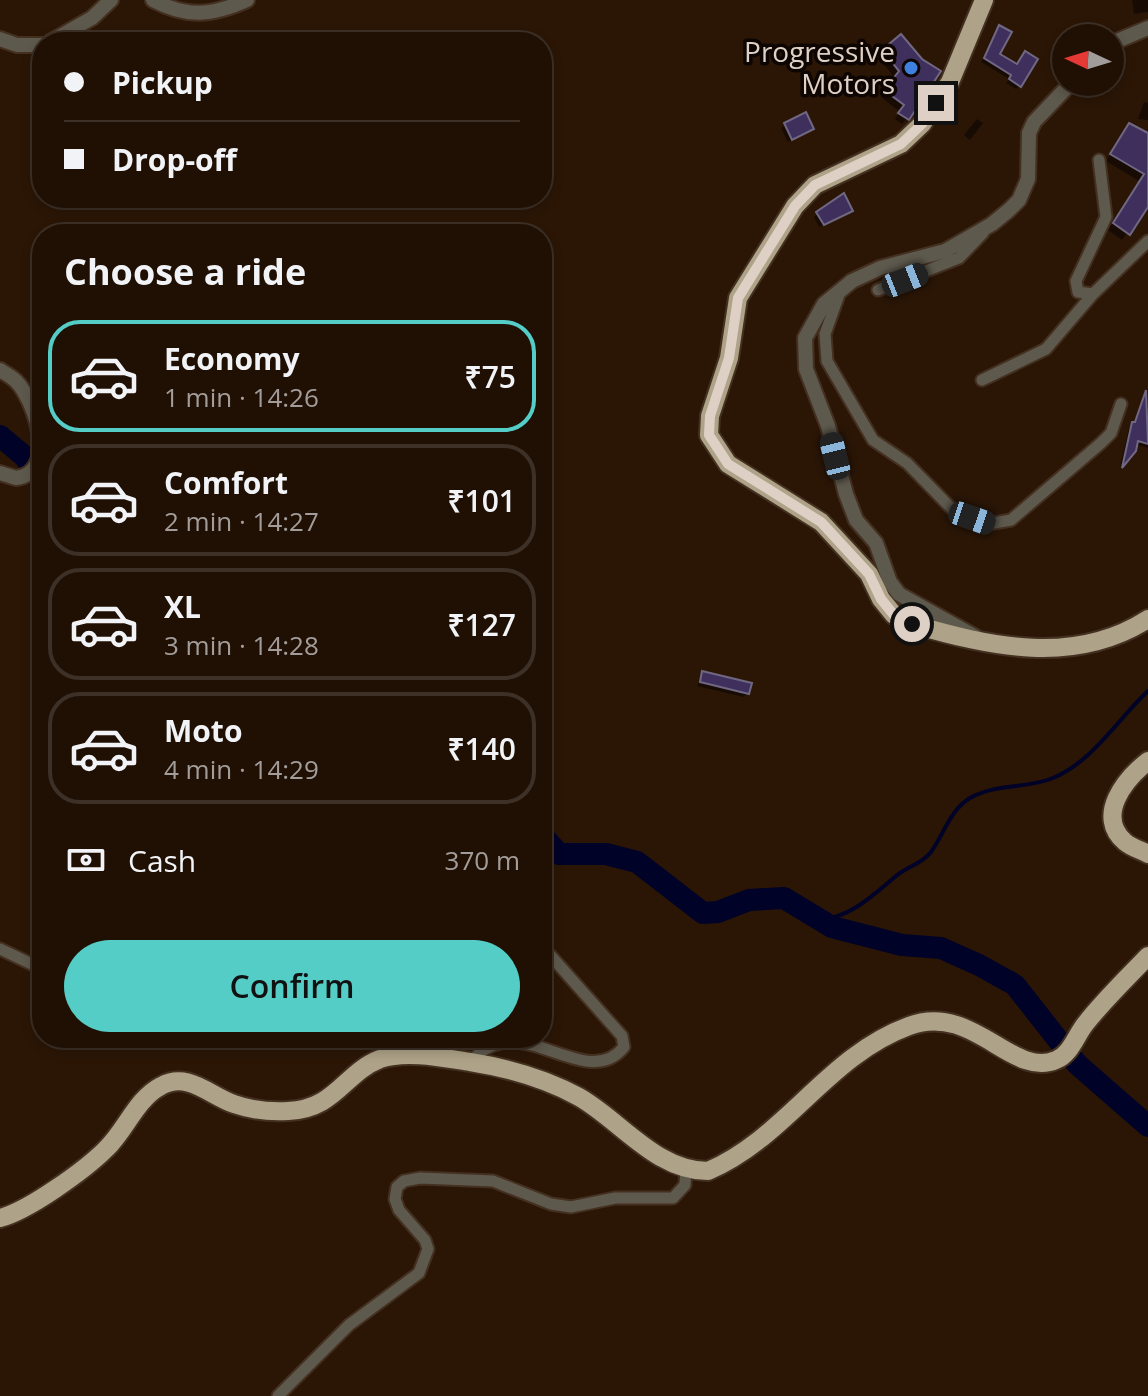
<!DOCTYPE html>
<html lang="en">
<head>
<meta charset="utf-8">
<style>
	body { margin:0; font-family:"Open Sans",sans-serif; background:#28190e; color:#f1f3f6; height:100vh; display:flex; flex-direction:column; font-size:30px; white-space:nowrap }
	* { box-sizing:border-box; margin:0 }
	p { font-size:26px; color:#a29d9a }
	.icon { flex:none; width:44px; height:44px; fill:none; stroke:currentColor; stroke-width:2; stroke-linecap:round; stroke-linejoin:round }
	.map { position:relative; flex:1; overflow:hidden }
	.drawer { position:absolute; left:32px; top:224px; width:520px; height:824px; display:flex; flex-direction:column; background:#201004; border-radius:32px; box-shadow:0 4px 12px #0003,0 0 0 2px #3d3026 }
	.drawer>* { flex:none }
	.guide { position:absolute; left:32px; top:32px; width:520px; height:176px; border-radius:32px; box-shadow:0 4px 12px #0003,0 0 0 2px #3d3026; display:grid; align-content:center; height:176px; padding:0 32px; background:#201004 }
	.needle { width:52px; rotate:274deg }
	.tools { position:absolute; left:1052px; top:24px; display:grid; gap:16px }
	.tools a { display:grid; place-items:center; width:72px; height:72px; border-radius:50%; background:#201004; box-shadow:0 4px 12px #0003,0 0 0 2px #3d3026; font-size:40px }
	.end { position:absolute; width:36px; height:36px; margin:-18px; border:10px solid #dfd0c6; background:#111; box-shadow:0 0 0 4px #111 }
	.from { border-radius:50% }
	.car { position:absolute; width:24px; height:48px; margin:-24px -12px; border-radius:10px; box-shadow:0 0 6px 2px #0007; background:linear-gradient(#222 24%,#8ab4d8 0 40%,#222 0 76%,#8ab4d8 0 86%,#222 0) }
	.guide b { display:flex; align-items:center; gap:28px; height:76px; font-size:30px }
	.guide b+b { border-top:2px solid #3d3026 }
	.guide i { width:20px; height:20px; background:#f1f3f6 }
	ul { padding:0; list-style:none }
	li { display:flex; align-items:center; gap:24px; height:112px; margin:0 16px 12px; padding:0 16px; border:4px solid #3d3026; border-radius:32px }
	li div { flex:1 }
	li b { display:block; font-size:30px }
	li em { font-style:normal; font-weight:600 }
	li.on { border-color:#54cdc7 }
	li>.icon { width:72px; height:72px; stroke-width:1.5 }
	h2 { padding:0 32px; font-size:36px; line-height:96px }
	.pay { display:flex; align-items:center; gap:20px; height:88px; padding:0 32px; font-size:30px }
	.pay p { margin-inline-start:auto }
	.cta { display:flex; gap:16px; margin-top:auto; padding:16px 32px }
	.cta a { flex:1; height:92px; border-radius:48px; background:#54cdc7; color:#111; font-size:32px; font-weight:600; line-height:92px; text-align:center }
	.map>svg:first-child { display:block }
</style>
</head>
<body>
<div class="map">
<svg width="1148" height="1396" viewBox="0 0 1148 1396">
	<rect width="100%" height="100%" fill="#2b1606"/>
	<path fill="#0007" d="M1132 0H1148V12L1134 14Z
		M999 28 998 55 1020 85 1016 89 1006 83 1009 79 981 62Z
		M901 36 907 118 902 124 895 119 900 112 881 97 895 78 878 57Z
		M1144 102 1148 103V120L1138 119Z
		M977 119 983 123 970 140 964 135Z
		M785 125 812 129 788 142 781 128Z
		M1129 125 1148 136V203L1122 240 1108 230 1139 181 1106 161Z
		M851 210 819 227 814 217 818 214Z
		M1137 421 1148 424V448L1135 444 1120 467 1129 428Z
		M703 674 747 693 744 697 697 686Z"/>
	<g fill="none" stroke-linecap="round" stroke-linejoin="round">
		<path stroke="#000227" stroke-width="4" d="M818 921C852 916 871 897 896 876 907 866 921 865 931 852 944 834 950 810 970 798 996 783 1027 789 1053 778 1092 762 1118 719 1148 691"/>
		<path stroke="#000227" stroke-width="22" d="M0 436 25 457 42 483
			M542 835 559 854H606L637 862 703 913 718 912 749 900 784 898 832 927 902 945 941 948 979 965 1015 985 1077 1064 1148 1126"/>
	</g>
	<path fill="#3f2f5d" stroke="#706883" stroke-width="2" d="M999 25 1012 32 1000 54 1017 64 1025 51 1038 59 1021 87 1009 79 1011 75 984 58Z
		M901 34 922 59 941 71 909 120 898 113 904 105 884 90 899 71 882 50Z
		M806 112 814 129 792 140 784 123Z
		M1129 123 1148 133V207L1130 235 1113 223 1144 174 1110 154Z
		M844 193 853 211 824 225 816 212Z
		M1146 390 1148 444 1138 441 1136 451 1122 468 1132 422H1135Z
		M702 671 752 683 749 694 700 682Z"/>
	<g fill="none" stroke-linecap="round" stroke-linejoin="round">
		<g stroke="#443021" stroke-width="15">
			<path id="minor" d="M878 290 959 258 983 233
				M840 292 825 334 827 361 873 440 907 463 956 513 988 524 1011 520 1101 443 1111 433 1121 404
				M1093 294 1078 292 1076 281 1106 217 1099 160
				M982 380 1046 349 1093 294 1148 241
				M0 949 42 969
				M471 1062C518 1004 585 1095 624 1047L622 1036 542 946
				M278 1396 349 1325 419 1273 428 1249 425 1240 399 1210 395 1199 397 1187 404 1181 420 1178 493 1181 551 1204 571 1207 615 1198H673L685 1185 686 1168"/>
		</g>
		<g stroke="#443021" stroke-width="18">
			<path id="tertiary" d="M153 0C187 18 212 16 247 0
				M0 39 17 45H42
				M50 42 92 18 111 0
				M1110 44 1148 28
				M0 370C5 373 12 377 16 381 35 400 59 473 16 478L0 473
				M976 637 899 594 890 582 876 543 856 520 846 494 828 426 806 369 805 338 824 304 852 281 880 268 945 251 992 224 1009 210 1019 200 1028 179 1029 133 1034 122 1072 82"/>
		</g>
		<g stroke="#443021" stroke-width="22">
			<path id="trunk" d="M984 0 950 82 922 124 901 144 815 185 795 206 738 298 729 358 710 416 709 435 728 464 821 522 869 574 881 599 894 615 912 624C991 647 1075 666 1148 619
				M1148 761C1125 779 1095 816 1125 842 1132 848 1141 850 1148 854
				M0 1218C28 1211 85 1170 106 1149 126 1130 136 1099 161 1086 188 1071 210 1096 234 1104 251 1110 270 1112 288 1111 336 1109 344 1073 380 1059 406 1050 444 1058 470 1062 508 1068 546 1079 579 1097 621 1121 656 1171 708 1171 787 1137 827 1056 909 1026 973 1002 1012 1079 1056 1060 1071 1054 1076 1035 1086 1023 1105 999 1127 978 1148 956"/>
		</g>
		<use href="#minor" stroke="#5e594d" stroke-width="11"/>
		<use href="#tertiary" stroke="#5e594d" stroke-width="14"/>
		<use href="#trunk" stroke="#aea388" stroke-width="18"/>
	</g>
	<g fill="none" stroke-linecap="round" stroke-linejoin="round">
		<path stroke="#dfd0c6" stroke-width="10" d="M912 624 894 615 881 599 869 574 821 522 728 464 709 435 710 416 729 358 738 298 795 206 815 185 901 144 922 124 936 103"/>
	</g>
	<circle fill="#3f7fe0" stroke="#0d0501" stroke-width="3" cx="911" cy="68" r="8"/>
	<g text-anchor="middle" stroke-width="7" stroke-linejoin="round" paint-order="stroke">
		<g font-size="28" fill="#dfd0c6" stroke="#0d0501" text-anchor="end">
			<text x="895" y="62">Progressive<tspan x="895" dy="32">Motors</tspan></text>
		</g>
	</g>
</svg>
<div class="tools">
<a><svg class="needle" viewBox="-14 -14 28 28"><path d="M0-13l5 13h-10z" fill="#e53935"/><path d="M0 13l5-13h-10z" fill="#a29d9a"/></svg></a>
</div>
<i class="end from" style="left:912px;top:624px"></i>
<i class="end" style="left:936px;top:103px"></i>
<i class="car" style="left:905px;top:280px;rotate:68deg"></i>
<i class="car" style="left:835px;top:456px;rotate:346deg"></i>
<i class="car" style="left:972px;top:518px;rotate:109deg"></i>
<div class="guide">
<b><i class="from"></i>Pickup</b>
<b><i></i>Drop-off</b>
</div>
<section class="drawer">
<h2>Choose a ride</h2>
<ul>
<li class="on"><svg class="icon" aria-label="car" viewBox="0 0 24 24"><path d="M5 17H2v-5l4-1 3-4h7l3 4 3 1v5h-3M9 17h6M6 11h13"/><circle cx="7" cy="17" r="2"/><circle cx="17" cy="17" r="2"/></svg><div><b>Economy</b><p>1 min · 14:26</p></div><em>₹75</em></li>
<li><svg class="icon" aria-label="car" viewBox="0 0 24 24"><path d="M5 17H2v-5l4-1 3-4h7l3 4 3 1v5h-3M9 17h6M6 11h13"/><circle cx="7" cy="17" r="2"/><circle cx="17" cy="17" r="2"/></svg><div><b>Comfort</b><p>2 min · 14:27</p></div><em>₹101</em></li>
<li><svg class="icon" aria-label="car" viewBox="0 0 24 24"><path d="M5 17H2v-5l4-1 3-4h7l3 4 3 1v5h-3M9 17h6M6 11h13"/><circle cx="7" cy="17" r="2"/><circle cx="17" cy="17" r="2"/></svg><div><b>XL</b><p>3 min · 14:28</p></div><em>₹127</em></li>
<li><svg class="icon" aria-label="car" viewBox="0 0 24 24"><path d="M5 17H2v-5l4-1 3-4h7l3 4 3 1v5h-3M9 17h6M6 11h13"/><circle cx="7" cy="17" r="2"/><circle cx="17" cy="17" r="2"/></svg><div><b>Moto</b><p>4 min · 14:29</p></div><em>₹140</em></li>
</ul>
<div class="pay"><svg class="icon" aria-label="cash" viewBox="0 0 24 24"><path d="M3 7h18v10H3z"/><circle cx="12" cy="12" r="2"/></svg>Cash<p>370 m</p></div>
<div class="cta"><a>Confirm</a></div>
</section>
</div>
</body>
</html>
